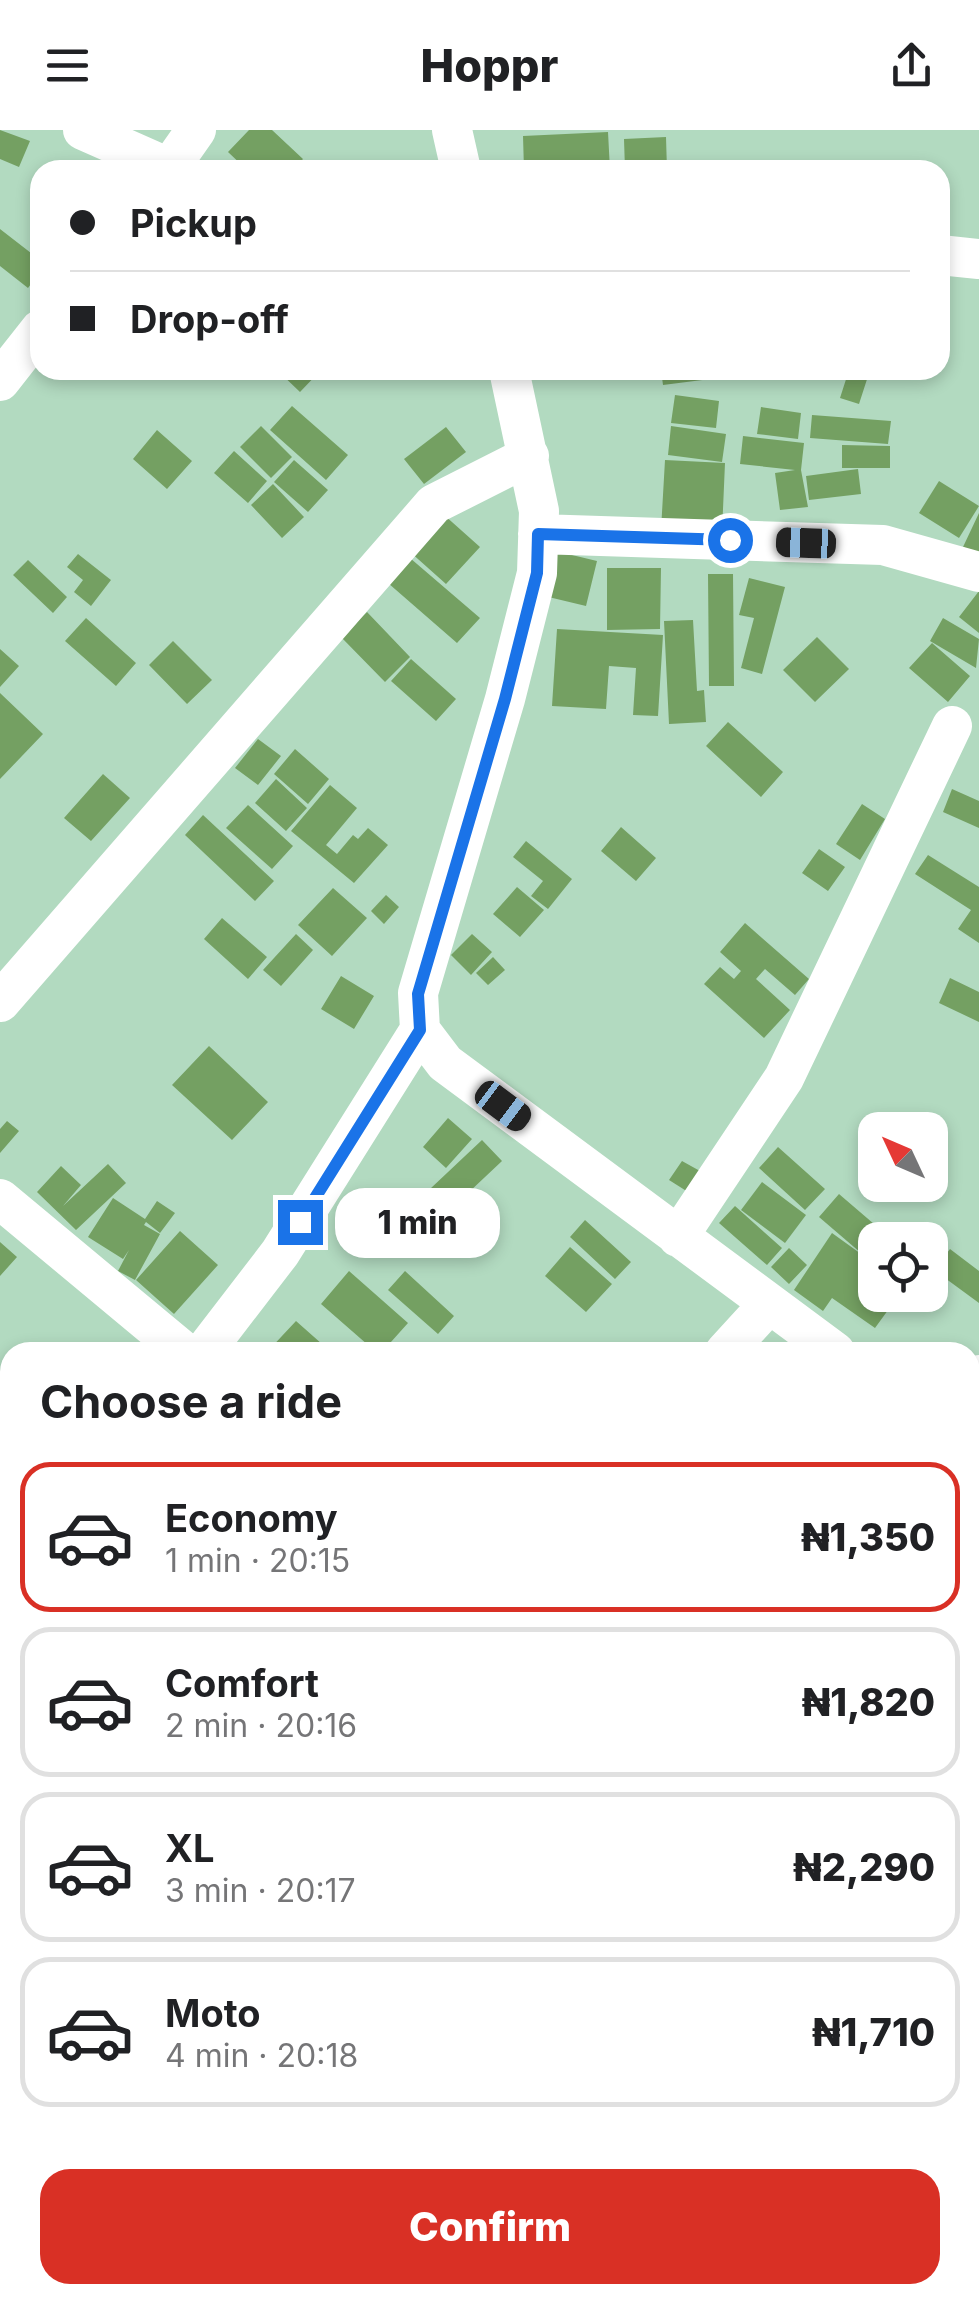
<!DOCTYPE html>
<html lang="en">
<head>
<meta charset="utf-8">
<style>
	body { margin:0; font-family:Inter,sans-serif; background:#f6f6f6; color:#202124; height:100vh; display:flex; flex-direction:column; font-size:38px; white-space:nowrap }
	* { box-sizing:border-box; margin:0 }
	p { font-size:32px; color:#757577 }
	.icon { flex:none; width:55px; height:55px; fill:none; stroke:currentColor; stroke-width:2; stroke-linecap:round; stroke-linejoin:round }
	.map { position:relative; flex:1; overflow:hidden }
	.side { position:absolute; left:0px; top:1212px; width:980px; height:962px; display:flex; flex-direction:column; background:#fff; border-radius:30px 30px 0 0; box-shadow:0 5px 15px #0003 }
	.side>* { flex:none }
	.guide { position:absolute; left:30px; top:30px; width:920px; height:220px; border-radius:30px; box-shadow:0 5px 15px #0003; display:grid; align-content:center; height:220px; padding:0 40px; background:#fff }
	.needle { width:65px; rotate:314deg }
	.fabs { position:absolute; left:858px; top:982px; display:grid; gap:20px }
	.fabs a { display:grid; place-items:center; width:90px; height:90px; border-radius:20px; background:#fff; box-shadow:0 5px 15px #0003; font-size:50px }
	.end { position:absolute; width:45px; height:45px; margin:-22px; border:12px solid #1a73e8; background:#fff; box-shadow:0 0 0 5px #fff }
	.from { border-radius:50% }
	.bubble { position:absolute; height:70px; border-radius:30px; background:#fff; box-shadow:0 5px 15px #0003; font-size:32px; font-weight:800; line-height:70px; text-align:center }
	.car { position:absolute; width:30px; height:60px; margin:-30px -15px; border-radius:12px; box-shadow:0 0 8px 2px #0007; background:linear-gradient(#222 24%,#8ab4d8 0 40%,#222 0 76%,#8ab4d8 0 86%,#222 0) }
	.guide b { display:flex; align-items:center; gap:35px; height:95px; font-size:38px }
	.guide b+b { border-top:2px solid #e0e0e0 }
	.guide i { width:25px; height:25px; background:#202124 }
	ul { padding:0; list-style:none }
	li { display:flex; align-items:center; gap:30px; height:150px; margin:0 20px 15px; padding:0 20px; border:5px solid #e0e0e0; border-radius:30px }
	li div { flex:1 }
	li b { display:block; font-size:38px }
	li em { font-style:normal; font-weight:800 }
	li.active { border-color:#d93025 }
	li>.icon { width:90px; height:90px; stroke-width:1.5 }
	h2 { padding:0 40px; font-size:45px; line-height:120px }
	.action { display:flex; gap:20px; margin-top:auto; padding:20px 40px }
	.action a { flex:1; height:115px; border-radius:30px; background:#d93025; color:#fff; font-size:40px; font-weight:800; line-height:115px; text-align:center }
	header { display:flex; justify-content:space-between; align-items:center; height:130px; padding:0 40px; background:#fff; font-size:45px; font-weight:800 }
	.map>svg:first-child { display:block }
</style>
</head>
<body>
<header><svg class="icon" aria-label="menu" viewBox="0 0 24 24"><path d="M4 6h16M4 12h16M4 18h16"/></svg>Hoppr<svg class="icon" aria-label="share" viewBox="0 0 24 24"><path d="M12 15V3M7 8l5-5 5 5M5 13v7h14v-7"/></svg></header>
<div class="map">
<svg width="979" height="2174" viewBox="0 0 979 2174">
	<rect width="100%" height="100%" fill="#b2dac0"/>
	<path fill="#74a062" d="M0 0 30 11 19 37 0 29Z
		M249 0H272L303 29 293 40H247L228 22Z
		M608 2 610 40H524L523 6Z
		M666 7 667 40H625L624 9Z
		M0 99 40 130V142L28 158 0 136Z
		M277 240H321L300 262Z
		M661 240H717L718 248 663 255Z
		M849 240H870L859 274 840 268Z
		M675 265 719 271 716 298 671 293Z
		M292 276 348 325 326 350 270 300Z
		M761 277 801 283 798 309 757 304Z
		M812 285 891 291 888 314 810 308Z
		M261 296 292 327 271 348 240 317Z
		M671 296 726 304 722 332 668 325Z
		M446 297 466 322 424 354 404 329Z
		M157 300 192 331 167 359 133 329Z
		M743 306 804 313 801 340 808 377 780 380 775 343 795 340 740 334Z
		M842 315 890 316V338H842Z
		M234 321 267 351 248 373 214 343Z
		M294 330 328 360 308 382 274 352Z
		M665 330 725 333 722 402 661 400Z
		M858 339 861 364 809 370 806 346Z
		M939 351 979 376 959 408 919 383Z
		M273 354 304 387 282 408 251 375Z
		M979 383V424L963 417Z
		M443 384 480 417 446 454 409 421Z
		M547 419 597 431 586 476 536 464Z
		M78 424 111 450 91 476 74 462 83 450 67 437Z
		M410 428 480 488 457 513 388 453Z
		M28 430 67 467 53 483 13 445Z
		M607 438H661L660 499 607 500Z
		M708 444H733L734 556H709Z
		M749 448 785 457 762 544 741 538 754 488 739 485Z
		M979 461V503L959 487Z
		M367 482 410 527 385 552 341 507Z
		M86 488 136 533 116 556 65 511Z
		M943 488 979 509 976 538 930 511Z
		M693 490 697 561 704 560 706 592 669 594 664 491Z
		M557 499 663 505 658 586 633 585 636 538 609 536 606 579 552 576Z
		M817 507 849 539 815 572 783 540Z
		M173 511 212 550 187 574 149 535Z
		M932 513 970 546 948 572 909 538Z
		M0 519 19 536 0 557Z
		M411 529 456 569 436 591 391 551Z
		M0 563 43 604 0 649Z
		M728 592 783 642 761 667 706 616Z
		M258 609 281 626 258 655 235 638Z
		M295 619 329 649 308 674 274 644Z
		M103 644 130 668 91 711 64 688Z
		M276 649 307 678 286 701 255 673Z
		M330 655 357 678 326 715 337 724 353 705 358 709 368 698 388 715 354 753 291 701Z
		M952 659 979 671V698L943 682Z
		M862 674 885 689 860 730 836 714Z
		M248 675 293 716 272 739 226 698Z
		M203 685 274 751 255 771 185 705Z
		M621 697 656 728 636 751 601 721Z
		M526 711 572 749 548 779 531 766 543 751 513 727Z
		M819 719 845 737 828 761 802 743Z
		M928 725 979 757V813L958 799 971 780 915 744Z
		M517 757 544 780 520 807 493 784Z
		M333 758 367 788 332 826 298 795Z
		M386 765 399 777 384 794 371 781Z
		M222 788 267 827 248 849 204 809Z
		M745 793 809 849 795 865 765 839 756 849 790 880 764 908 704 854 720 837 734 849 741 841 720 822Z
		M296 804 313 820 281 856 263 840Z
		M472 804 492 822 471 845 451 825Z
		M493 827 505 840 488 855 476 843Z
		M341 846 374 866 354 899 321 879Z
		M950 848 979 862V892L939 873Z
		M209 916 268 972 232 1010 172 955Z
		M448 988 472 1009 446 1038 423 1017Z
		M7 991 19 1001 0 1023V999Z
		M482 1010 502 1031 450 1080 430 1059Z
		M778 1017 825 1059 805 1080 759 1038Z
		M682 1031 700 1041 688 1062 669 1050Z
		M108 1034 126 1053 76 1100 37 1062 61 1036 81 1055 63 1076Z
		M762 1052 806 1085 785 1113 741 1080Z
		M839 1064 881 1100 861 1123 819 1087Z
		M113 1068 145 1089 157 1071 175 1083 160 1103 146 1092 144 1095 160 1104 135 1150 118 1141 129 1120 123 1129 88 1107Z
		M735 1076 782 1118 767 1135 719 1093Z
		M585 1090 631 1132 615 1149 570 1107Z
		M180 1101 218 1135 174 1184 136 1150Z
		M832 1103 875 1134V1165H899L875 1198 832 1168 823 1181 794 1160Z
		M0 1112 17 1127 0 1146Z
		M570 1117 612 1154 586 1182 545 1146Z
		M789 1118 807 1135 789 1154 771 1137Z
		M950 1119 979 1141V1173L934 1140Z
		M349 1141 408 1193 382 1222H376L321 1174Z
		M405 1141 454 1186 438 1204 388 1160Z
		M296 1191 331 1222H267Z
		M10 1508V1557L0 1546V1518Z
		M970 1593 979 1600V1641L970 1633Z
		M4 1619 10 1625V1697L0 1707V1623Z
		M970 1664 979 1670V1704L970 1716Z
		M970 1957 979 1967V2030L970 2021Z
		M80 2165H145L138 2174H74Z
		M162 2165H233L228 2174H158Z
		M565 2165H599L609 2174H566L561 2169Z"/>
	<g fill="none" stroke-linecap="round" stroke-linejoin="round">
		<path stroke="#fff" stroke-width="40" d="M83 0 169 38
			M452 0 461 40
			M168 40 196 0
			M940 125 979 129
			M509 240 539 381 537 443 505 569 418 863 420 900 445 933 835 1222
			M0 251 40 200
			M538 404 883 415 979 442
			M0 872 434 374 529 326
			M0 1069 184 1222
			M678 1107 784 948 952 596
			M204 1222 280 1123 420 900
			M725 1222 768 1175
			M970 1259 979 1245
			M970 1322 979 1329
			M0 1428 10 1418
			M970 1523 979 1514
			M0 2075 10 2058
			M970 2093 979 2083
			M397 2174 403 2165
			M896 2174 904 2165"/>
	</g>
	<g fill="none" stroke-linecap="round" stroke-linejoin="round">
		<path stroke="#1a73e8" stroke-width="12" d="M300 1092 420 900 418 864 505 569 537 443 538 404 730 410"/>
	</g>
</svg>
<div class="fabs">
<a><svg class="needle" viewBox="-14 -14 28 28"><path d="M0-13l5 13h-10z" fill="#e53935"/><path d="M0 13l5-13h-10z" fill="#757577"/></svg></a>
<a><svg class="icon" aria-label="locate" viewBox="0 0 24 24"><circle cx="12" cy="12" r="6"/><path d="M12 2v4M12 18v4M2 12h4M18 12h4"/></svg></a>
</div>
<i class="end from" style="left:730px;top:410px"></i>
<i class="end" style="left:300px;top:1092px"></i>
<div class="bubble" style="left:335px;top:1058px;width:165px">1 min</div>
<i class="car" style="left:806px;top:413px;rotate:272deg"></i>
<i class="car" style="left:503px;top:976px;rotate:127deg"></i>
<div class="guide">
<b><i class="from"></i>Pickup</b>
<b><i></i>Drop-off</b>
</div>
<section class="side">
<h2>Choose a ride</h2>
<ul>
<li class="active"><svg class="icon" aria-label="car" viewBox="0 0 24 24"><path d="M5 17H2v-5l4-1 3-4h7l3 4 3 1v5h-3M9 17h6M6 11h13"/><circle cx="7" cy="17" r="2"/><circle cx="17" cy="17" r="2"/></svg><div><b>Economy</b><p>1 min · 20:15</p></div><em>₦1,350</em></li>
<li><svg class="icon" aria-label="car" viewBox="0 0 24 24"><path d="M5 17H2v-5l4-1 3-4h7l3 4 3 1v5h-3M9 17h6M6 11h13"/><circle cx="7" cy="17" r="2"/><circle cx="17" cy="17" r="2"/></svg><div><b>Comfort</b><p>2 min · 20:16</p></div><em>₦1,820</em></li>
<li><svg class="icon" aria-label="car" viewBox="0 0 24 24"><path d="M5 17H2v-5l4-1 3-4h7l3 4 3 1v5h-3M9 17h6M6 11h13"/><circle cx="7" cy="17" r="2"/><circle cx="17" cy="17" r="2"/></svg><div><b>XL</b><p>3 min · 20:17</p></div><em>₦2,290</em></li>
<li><svg class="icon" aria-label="car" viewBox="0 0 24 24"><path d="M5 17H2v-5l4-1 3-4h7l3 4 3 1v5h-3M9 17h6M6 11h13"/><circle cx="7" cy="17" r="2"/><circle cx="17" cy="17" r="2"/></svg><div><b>Moto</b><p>4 min · 20:18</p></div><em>₦1,710</em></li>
</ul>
<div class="action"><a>Confirm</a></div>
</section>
</div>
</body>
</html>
